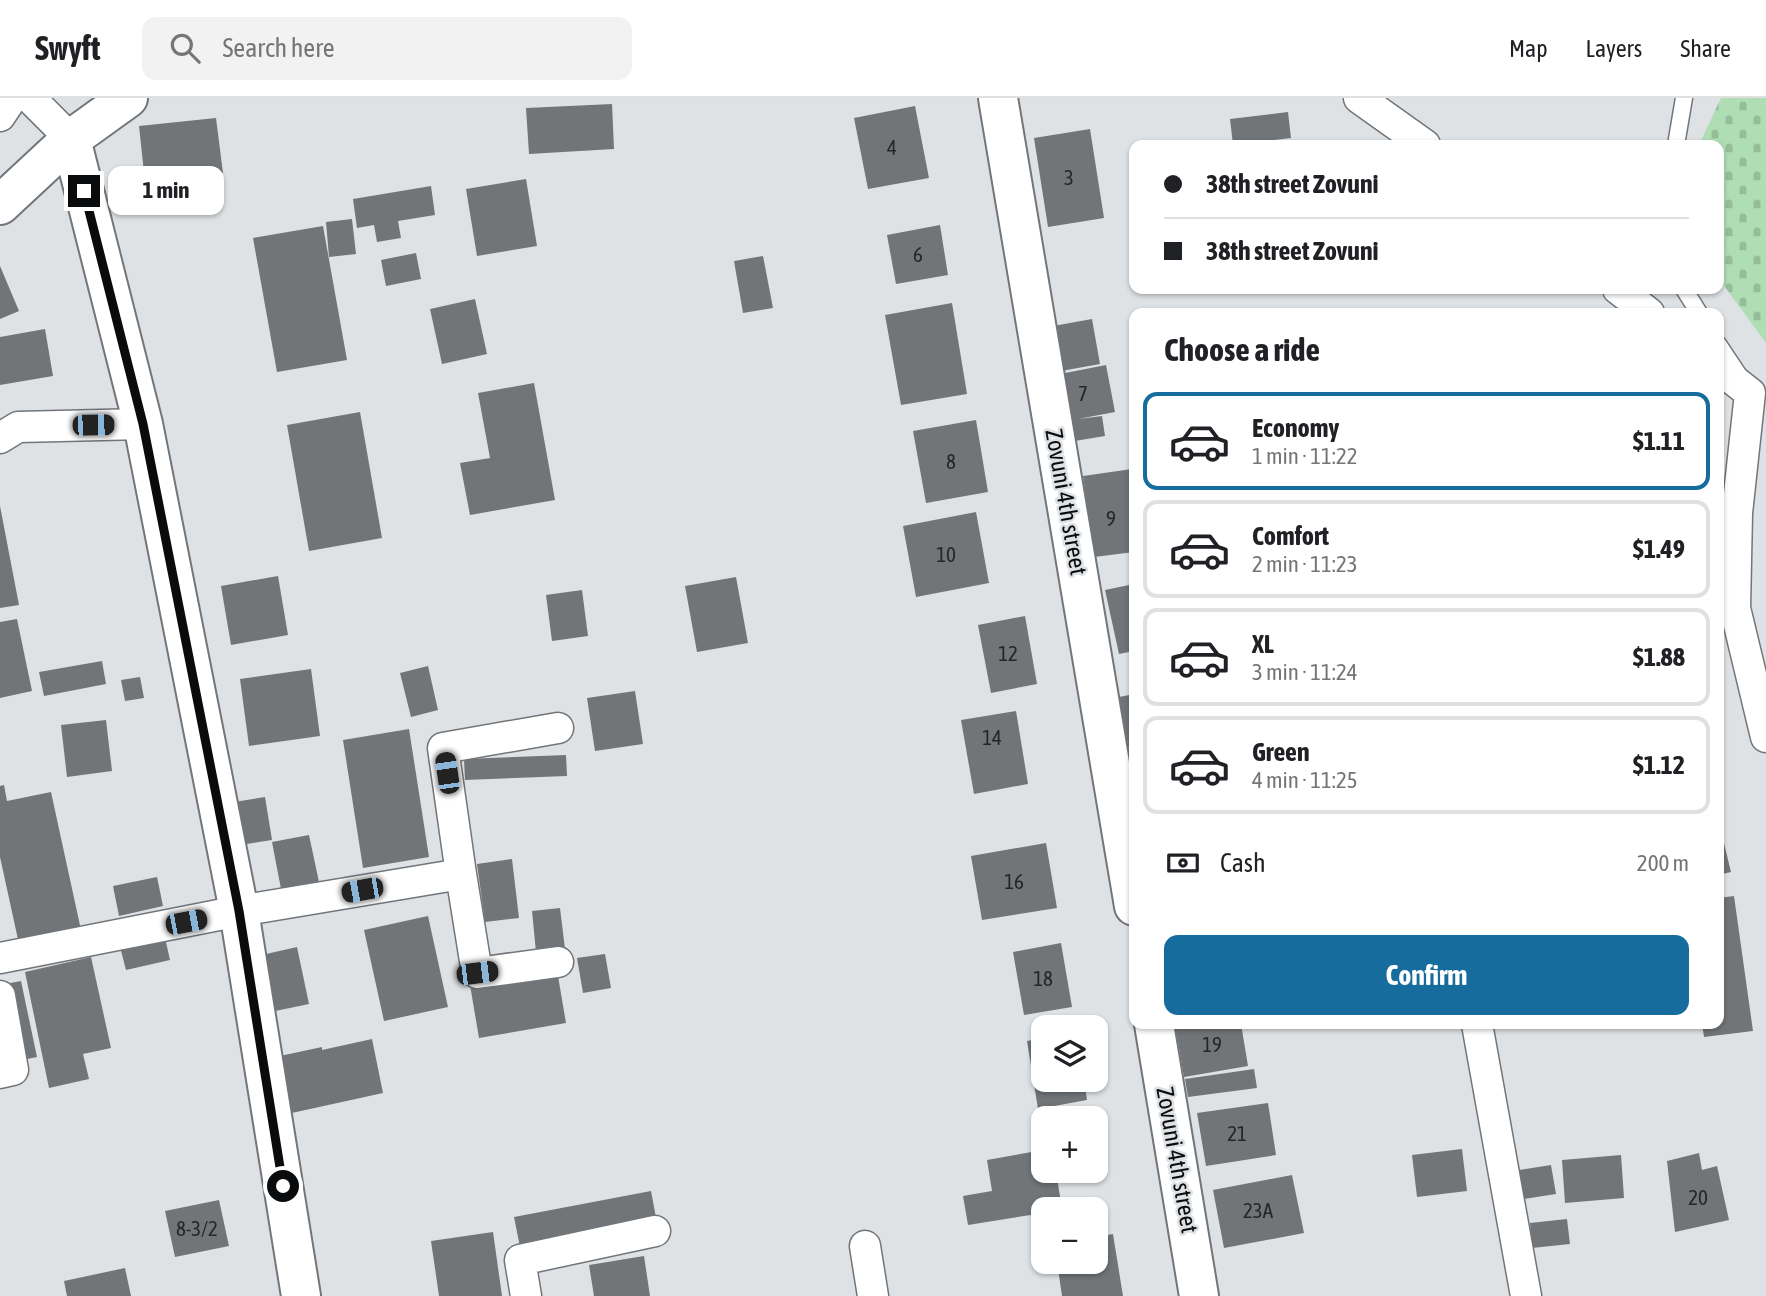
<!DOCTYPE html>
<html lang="en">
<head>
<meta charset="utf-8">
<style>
	body { margin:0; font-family:"Asap Condensed",sans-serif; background:#f2f2f2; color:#202124; height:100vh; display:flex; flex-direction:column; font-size:26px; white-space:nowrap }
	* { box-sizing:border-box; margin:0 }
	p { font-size:23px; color:#757577 }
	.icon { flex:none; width:38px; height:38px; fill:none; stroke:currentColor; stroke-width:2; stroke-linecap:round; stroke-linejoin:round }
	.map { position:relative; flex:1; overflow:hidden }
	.panel { position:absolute; left:1129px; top:210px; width:595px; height:721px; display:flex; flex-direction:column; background:#fff; border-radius:14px; box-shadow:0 2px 5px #0004 }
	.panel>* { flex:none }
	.top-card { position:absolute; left:1129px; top:42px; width:595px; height:154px; border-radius:14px; box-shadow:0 2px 5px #0004; display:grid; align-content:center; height:154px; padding:0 35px; background:#fff }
	.controls { position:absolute; left:1031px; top:917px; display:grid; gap:14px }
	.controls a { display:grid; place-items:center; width:77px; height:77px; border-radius:14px; background:#fff; box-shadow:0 2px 5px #0004; font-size:35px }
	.end { position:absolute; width:32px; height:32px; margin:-16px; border:9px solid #0a0b0c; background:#fff; box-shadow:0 0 0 4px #fff }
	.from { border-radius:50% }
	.bubble { position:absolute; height:49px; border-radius:14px; background:#fff; box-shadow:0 2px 5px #0004; font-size:23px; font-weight:700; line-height:49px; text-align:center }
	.car { position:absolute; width:21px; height:42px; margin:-21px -10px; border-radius:9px; box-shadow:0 0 5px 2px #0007; background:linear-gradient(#222 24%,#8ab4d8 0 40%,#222 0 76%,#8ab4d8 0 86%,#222 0) }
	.top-card b { display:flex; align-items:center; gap:24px; height:66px; font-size:26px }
	.top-card b+b { border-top:2px solid #e0e0e0 }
	.top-card i { width:18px; height:18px; background:#202124 }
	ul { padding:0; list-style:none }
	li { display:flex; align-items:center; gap:21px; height:98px; margin:0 14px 10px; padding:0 21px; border:4px solid #e0e0e0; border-radius:14px }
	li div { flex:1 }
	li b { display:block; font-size:26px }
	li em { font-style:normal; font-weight:700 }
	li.current { border-color:#166c9c }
	li>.icon { width:63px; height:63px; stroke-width:1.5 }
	h2 { padding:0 35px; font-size:32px; line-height:84px }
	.pay { display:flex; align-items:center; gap:18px; height:77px; padding:0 35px; font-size:26px }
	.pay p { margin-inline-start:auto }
	.button { display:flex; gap:14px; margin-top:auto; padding:14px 35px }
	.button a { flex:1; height:80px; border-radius:14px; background:#166c9c; color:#fff; font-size:28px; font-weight:700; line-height:80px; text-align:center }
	header { display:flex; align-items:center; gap:42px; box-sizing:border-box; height:98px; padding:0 35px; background:#fff; border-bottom:2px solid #e0e0e0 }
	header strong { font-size:33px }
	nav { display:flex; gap:38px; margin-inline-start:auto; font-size:24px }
	.search { width:490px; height:63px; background:#f2f2f2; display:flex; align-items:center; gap:18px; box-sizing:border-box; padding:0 24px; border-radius:14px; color:#757577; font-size:26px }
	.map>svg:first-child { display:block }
</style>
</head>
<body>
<header>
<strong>Swyft</strong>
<div class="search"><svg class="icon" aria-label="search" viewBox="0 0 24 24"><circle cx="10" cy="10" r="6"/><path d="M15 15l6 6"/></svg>Search here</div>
<nav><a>Map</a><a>Layers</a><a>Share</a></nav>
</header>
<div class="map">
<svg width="1766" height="1198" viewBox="0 0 1766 1198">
	<defs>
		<pattern id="cemetery-stones" width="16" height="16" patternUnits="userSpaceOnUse" patternTransform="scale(1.75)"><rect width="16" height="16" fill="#afdeb5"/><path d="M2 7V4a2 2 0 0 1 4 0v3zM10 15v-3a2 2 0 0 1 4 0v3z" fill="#95bd9a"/></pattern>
	</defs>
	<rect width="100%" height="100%" fill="#dee2e5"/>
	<path fill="url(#cemetery-stones)" d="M1721 0H1766V245L1719 181 1718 47H1699Z"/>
	<path fill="#727578" d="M612 6 614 51 529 56 526 10Z
		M915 8 929 80 868 91 854 20Z
		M1288 14 1291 40 1233 47 1230 21Z
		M216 20 223 75 145 84 139 28Z
		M1090 31 1104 120 1048 129 1034 40Z
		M526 81 537 148 477 158 466 91Z
		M431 88 435 117 398 123 401 140 377 144 374 127 357 130 353 101Z
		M352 121 356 156 329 159 326 124Z
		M940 127 948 177 896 186 887 137Z
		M323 128 347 262 277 274 253 140Z
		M416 155 421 181 386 188 381 162Z
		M763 158 773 210 743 215 734 163Z
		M0 168 19 213 0 221Z
		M475 201 487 256 442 266 430 211Z
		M952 205 967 296 901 307 885 217Z
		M1092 221 1100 266 1050 275 1042 230Z
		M45 231 53 278 0 287V239Z
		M1106 267 1115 314 1078 321 1102 318 1105 338 1063 345 1050 278Z
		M534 285 555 402 470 417 460 365 490 360 478 295Z
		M360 314 382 440 309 453 287 327Z
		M976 322 988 394 926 405 913 333Z
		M1132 371 1134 387V454L1094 459 1083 378Z
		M0 408 19 507 0 510Z
		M976 414 989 485 916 499 903 428Z
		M278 478 288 537 231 547 221 488Z
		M736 479 748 545 697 554 685 488Z
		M1134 486V553L1119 556 1105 492Z
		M582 492 588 538 552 543 546 497Z
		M1025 518 1037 586 991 595 978 527Z
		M17 521 32 593 0 600V524Z
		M102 563 106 586 44 598 39 574Z
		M428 568 438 612 411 619 400 575Z
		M311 571 320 638 249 648 240 581Z
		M140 579 144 600 125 603 121 582Z
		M635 593 643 646 595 653 587 600Z
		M1134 596V674H1133L1119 599Z
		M1016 613 1028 686 974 696 961 622Z
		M106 622 112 673 67 679 61 627Z
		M409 631 429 759 363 770 343 642Z
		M566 657 567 678 465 682 464 661Z
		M4 687 7 703 51 694 81 832 19 846 0 759V688Z
		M265 699 272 742 234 748 228 705Z
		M1718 721 1731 774 1718 777Z
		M309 737 319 784 281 791 272 744Z
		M1046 745 1057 810 982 822 971 758Z
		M512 761 519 820 485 824 477 766Z
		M157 779 163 808 119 818 113 788Z
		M1734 798 1753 933 1704 939 1702 926H1718V800Z
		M560 810 565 851 536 854 532 813Z
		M428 818 448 909 384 923 364 832Z
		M164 835 170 862 126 872 119 845Z
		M1061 845 1072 909 1024 917 1013 854Z
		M297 849 309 906 261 916 248 860Z
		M605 856 611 890 583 895 577 860Z
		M91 859 111 950 83 956 89 981 49 990 25 874Z
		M557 872 566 925 479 940 470 887Z
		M21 883 37 959 22 962 5 886Z
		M1175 926H1241L1248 968 1184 979Z
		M1043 940V982H1084L1087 1002 1038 1011 1027 943Z
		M372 941 383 995 278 1018 266 961 322 949V952Z
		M1254 971 1257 990 1188 999 1185 981Z
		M1268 1005 1276 1057 1206 1068 1197 1015Z
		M1462 1051 1467 1093 1417 1099 1412 1057Z
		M1043 1052V1073H1056L1062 1111H1043V1115L968 1127 963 1098 992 1093 987 1062Z
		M1699 1055 1702 1072 1717 1068 1729 1122 1675 1134 1667 1063Z
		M1621 1057 1624 1100 1565 1105 1562 1062Z
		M1551 1067 1556 1096 1524 1101 1519 1072Z
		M1292 1077 1304 1135 1224 1150 1213 1092Z
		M651 1093 657 1125 520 1149 514 1119Z
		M219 1102 229 1148 175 1159 165 1113Z
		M1567 1121 1570 1146 1532 1150 1530 1125Z
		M493 1134 502 1198H439L431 1143Z
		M1113 1136 1123 1198H1062L1057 1164H1096V1139Z
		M644 1158 650 1198H594L589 1167Z
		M125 1170 131 1198H67L64 1183Z"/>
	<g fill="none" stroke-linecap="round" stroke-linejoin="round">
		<g stroke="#727579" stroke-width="19">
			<path id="service" d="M1676 47 1684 0
				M1684 191 1699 215
				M1718 246 1738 276"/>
		</g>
		<g stroke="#727579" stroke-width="33">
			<path id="minor" d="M30 0 71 41
				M1359 0 1425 47
				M0 18 12 0
				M1618 191 1649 215
				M1718 270 1750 295 1737 415 1735 510 1766 639
				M0 340 18 329 143 326
				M461 776 443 650 558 630
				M0 860 239 813 461 776 477 875 558 864
				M0 898 13 972 0 975
				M1477 926 1526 1198
				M865 1148 873 1198
				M526 1198 520 1162 655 1133"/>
		</g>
		<g stroke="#727579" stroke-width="42">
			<path id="tertiary" d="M998 0 1134 808
				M71 41 143 326 239 813 301 1198
				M0 107 71 41 128 0
				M1154 926 1199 1198"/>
		</g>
		<use href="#service" stroke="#fff" stroke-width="16"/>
		<use href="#minor" stroke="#fff" stroke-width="30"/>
		<use href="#tertiary" stroke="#fff" stroke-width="38"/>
	</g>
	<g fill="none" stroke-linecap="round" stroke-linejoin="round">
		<path stroke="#0a0b0c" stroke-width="9" d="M84 93 143 326 239 813 283 1088"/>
	</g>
	<g text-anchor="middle" stroke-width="5" stroke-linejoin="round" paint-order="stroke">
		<g font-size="21" fill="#242627">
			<text x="892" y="57">4</text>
			<text x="1069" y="87">3</text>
			<text x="918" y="164">6</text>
			<text x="1083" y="303">7</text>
			<text x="951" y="371">8</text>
			<text x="1111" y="428">9</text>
			<text x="946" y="464">10</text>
			<text x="1008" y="563">12</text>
			<text x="992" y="647">14</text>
			<text x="1014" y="791">16</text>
			<text x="1043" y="888">18</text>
			<text x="1212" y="954">19</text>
			<text x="1237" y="1043">21</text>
			<text x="1698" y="1107">20</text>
			<text x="1258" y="1120">23A</text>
			<text x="197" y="1138">8-3/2</text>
		</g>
		<g font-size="24" fill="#0a0b0c" stroke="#dee2e5">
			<text transform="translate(1066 404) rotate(80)" y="8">Zovuni 4th street</text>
			<text transform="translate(1177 1062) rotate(80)" y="8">Zovuni 4th street</text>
		</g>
	</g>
</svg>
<div class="controls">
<a><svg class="icon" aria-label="layers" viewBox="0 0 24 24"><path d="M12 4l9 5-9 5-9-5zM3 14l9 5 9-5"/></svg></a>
<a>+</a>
<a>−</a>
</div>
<i class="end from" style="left:283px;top:1088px"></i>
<i class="end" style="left:84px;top:93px"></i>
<div class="bubble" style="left:108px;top:68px;width:116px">1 min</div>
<i class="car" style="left:93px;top:327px;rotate:89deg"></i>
<i class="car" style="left:447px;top:675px;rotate:352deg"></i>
<i class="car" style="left:362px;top:792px;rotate:260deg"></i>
<i class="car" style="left:186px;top:824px;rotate:79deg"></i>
<i class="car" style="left:477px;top:875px;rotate:83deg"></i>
<div class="top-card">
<b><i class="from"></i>38th street Zovuni</b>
<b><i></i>38th street Zovuni</b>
</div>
<section class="panel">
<h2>Choose a ride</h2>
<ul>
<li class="current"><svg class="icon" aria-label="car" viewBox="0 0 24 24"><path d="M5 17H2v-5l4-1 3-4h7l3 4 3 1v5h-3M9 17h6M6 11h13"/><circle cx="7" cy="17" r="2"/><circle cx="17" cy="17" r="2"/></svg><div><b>Economy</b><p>1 min · 11:22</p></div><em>$1.11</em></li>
<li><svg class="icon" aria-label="car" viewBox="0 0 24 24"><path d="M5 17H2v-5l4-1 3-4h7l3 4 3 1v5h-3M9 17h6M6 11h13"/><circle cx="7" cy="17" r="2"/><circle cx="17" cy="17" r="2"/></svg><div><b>Comfort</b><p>2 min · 11:23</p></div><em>$1.49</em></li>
<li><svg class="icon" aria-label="car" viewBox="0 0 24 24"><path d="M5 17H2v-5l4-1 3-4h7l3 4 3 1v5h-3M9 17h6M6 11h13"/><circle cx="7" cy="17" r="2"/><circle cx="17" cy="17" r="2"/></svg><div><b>XL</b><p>3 min · 11:24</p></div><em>$1.88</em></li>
<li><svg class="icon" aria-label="car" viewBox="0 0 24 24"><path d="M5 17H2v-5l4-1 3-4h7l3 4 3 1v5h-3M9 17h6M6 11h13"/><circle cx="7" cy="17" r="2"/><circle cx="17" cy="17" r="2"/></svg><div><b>Green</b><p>4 min · 11:25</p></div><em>$1.12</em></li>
</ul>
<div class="pay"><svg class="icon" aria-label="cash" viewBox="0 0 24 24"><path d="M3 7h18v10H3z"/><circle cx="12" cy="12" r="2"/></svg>Cash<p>200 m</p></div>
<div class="button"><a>Confirm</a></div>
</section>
</div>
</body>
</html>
